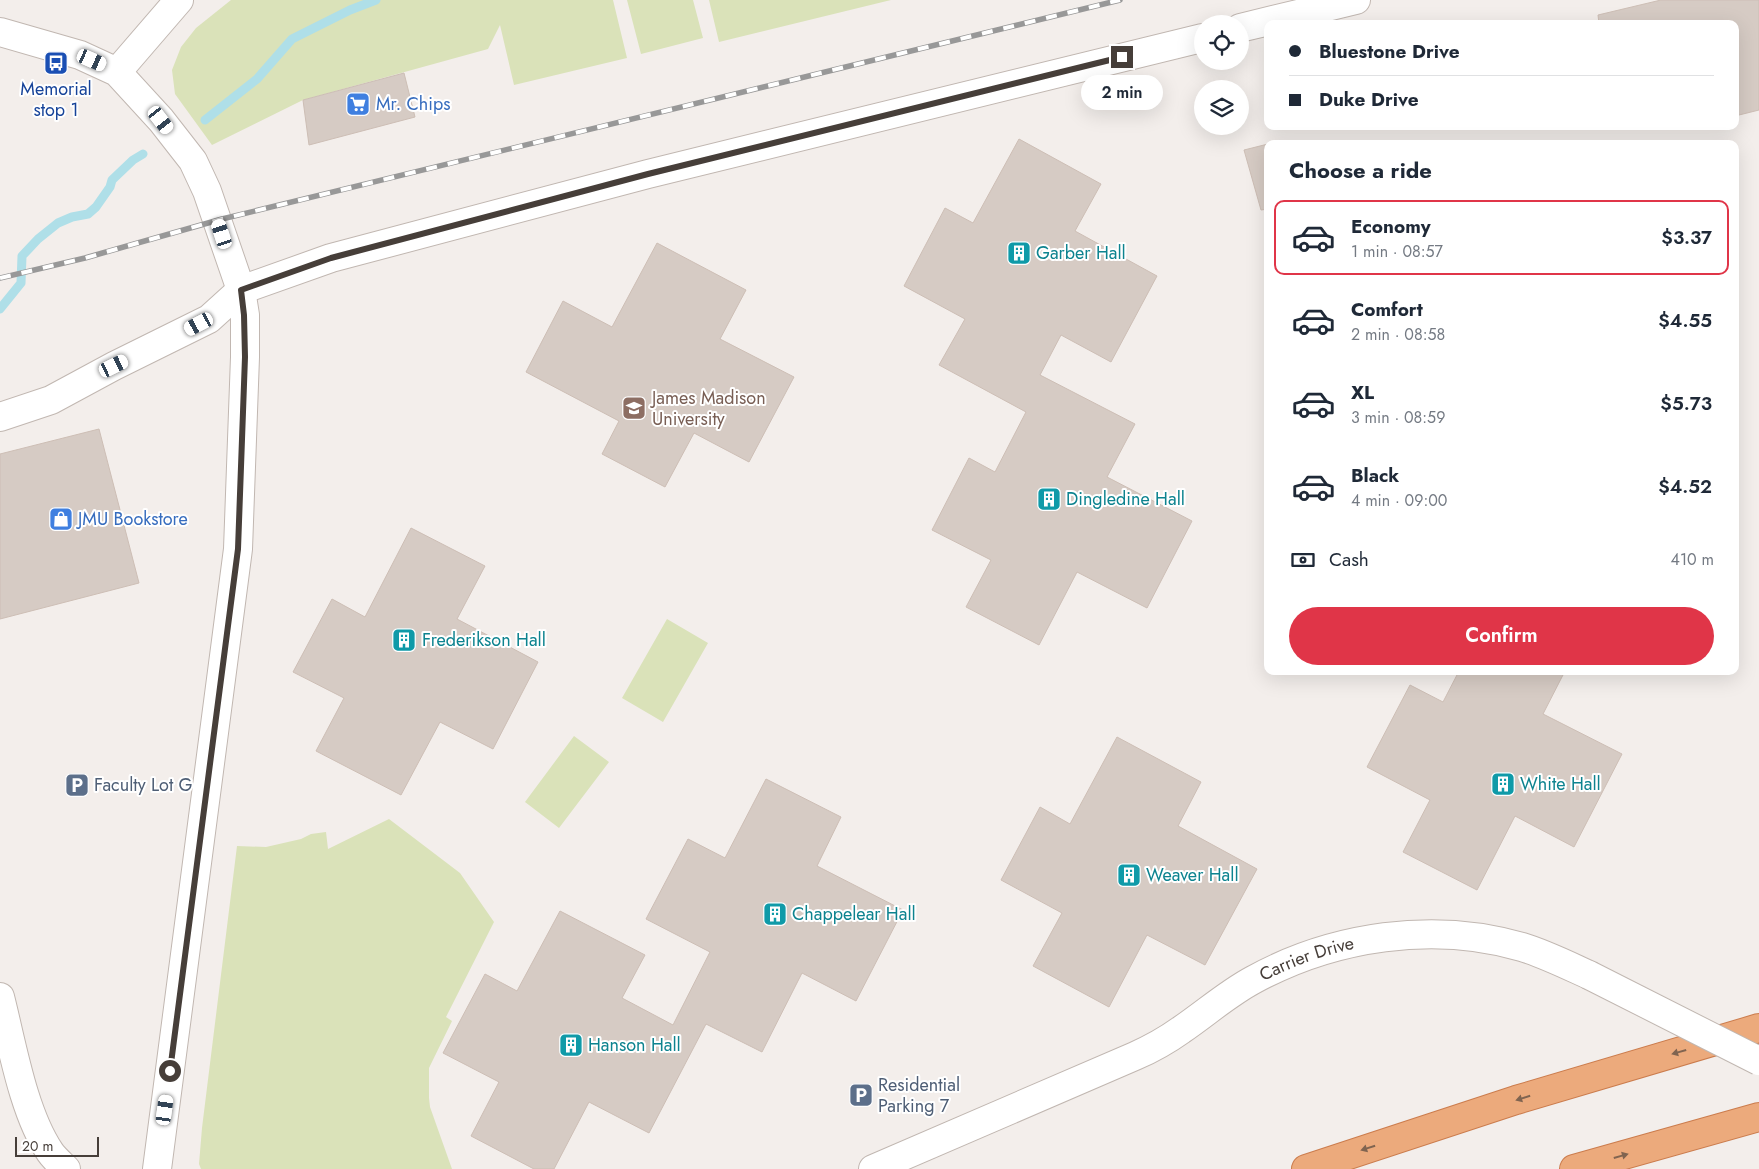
<!DOCTYPE html>
<html lang="en">
<head>
<meta charset="utf-8">
<style>
	body { margin:0; font-family:Jost,sans-serif; background:#f2f2f3; color:#1f2937; height:100vh; display:flex; flex-direction:column; font-size:19px; white-space:nowrap }
	* { box-sizing:border-box; margin:0 }
	p { font-size:16px; color:#747a83 }
	.icon { flex:none; width:28px; height:28px; fill:none; stroke:currentColor; stroke-width:2; stroke-linecap:round; stroke-linejoin:round }
	.map { position:relative; flex:1; overflow:hidden }
	.drawer { position:absolute; left:1264px; top:140px; width:475px; height:535px; display:flex; flex-direction:column; background:#fff; border-radius:10px; box-shadow:0 5px 20px #0002 }
	.drawer>* { flex:none }
	.guide { position:absolute; left:1264px; top:20px; width:475px; height:110px; border-radius:10px; box-shadow:0 5px 20px #0002; display:grid; align-content:center; height:110px; padding:0 25px; background:#fff }
	.controls { position:absolute; left:1194px; top:15px; display:grid; gap:10px }
	.controls a { display:grid; place-items:center; width:55px; height:55px; border-radius:50%; background:#fff; box-shadow:0 5px 20px #0002; font-size:25px }
	.scale { position:absolute; left:15px; bottom:12px; width:84px; box-sizing:border-box; padding-left:5px; border:2px solid #463e39; border-top:0; font-size:14px; line-height:18px; white-space:nowrap; color:#463e39; -webkit-text-stroke:4px #fff; paint-order:stroke }
	.end { position:absolute; width:22px; height:22px; margin:-11px; border:6px solid #463e39; background:#fff; box-shadow:0 0 0 2px #fff }
	.from { border-radius:50% }
	.bubble { position:absolute; height:35px; border-radius:18px; background:#fff; box-shadow:0 5px 20px #0002; font-size:16px; font-weight:600; line-height:35px; text-align:center }
	.car { position:absolute; width:15px; height:30px; margin:-15px -8px; border-radius:6px; box-shadow:0 0 4px 1px #0007; background:linear-gradient(#fff 24%,#345 0 40%,#fff 0 76%,#345 0 86%,#fff 0) }
	.guide b { display:flex; align-items:center; gap:18px; height:48px; font-size:19px }
	.guide b+b { border-top:1px solid #e0e1e3 }
	.guide i { width:12px; height:12px; background:#1f2937 }
	ul { padding:0; list-style:none }
	li { display:flex; align-items:center; gap:15px; height:75px; margin:0 10px 8px; padding:0 15px; border:2px solid transparent; border-radius:10px }
	li div { flex:1 }
	li b { display:block; font-size:19px }
	li em { font-style:normal; font-weight:600 }
	li.on { border-color:#e03548 }
	li>.icon { width:45px; height:45px; stroke-width:1.5 }
	h2 { padding:0 25px; font-size:22px; line-height:60px }
	.pay { display:flex; align-items:center; gap:12px; height:55px; padding:0 25px; font-size:19px }
	.pay p { margin-inline-start:auto }
	.action { display:flex; gap:10px; margin-top:auto; padding:10px 25px }
	.action a { flex:1; height:58px; border-radius:30px; background:#e03548; color:#fff; font-size:20px; font-weight:600; line-height:58px; text-align:center }
	.map>svg:first-child { display:block }
</style>
</head>
<body>
<div class="map">
<svg width="1759" height="1169" viewBox="0 0 1759 1169">
	<rect width="100%" height="100%" fill="#f3eeeb"/>
	<path fill="#dae2b9" d="M231 0H613L627 58 514 85 500 25 488 49 303 100 212 145 175 94 172 70 181 47 196 28Z
		M627 0H693L703 38 641 54Z
		M709 0H891L719 42Z
		M667 619 708 643 663 722 622 698Z
		M574 736 609 762 559 828 525 802Z
		M389 819 460 873 494 922 446 1017 452 1021 429 1068V1098L430 1107 452 1169H201L199 1164 202 1128 237 846 266 847 301 839 311 834 326 832 328 849Z"/>
	<g fill="none" stroke-linecap="round" stroke-linejoin="round">
		<path stroke="#afdfe8" stroke-width="9" d="M205 120 257 79 292 39 350 10 376 0
			M0 309 21 283 22 256 38 239 58 223 72 217 88 214 96 207 110 187 112 180 133 160 143 154"/>
	</g>
	<path fill="#d6cbc4" stroke="#cdbeb5" d="M1661 0H1759V110L1735 116V24H1599L1598 15Z
		M404 73 415 117 309 145 303 100Z
		M1019 139 1101 184 1075 231 1157 276 1111 362 1061 335 1040 375 1135 424 1107 477 1192 521 1147 608 1077 572 1039 645 966 607 991 560 932 530 969 458 995 472 1026 412 939 365 965 319 904 286 945 208 973 223Z
		M1268 144V209L1261 210 1244 150Z
		M657 243 746 290 720 339 794 377 749 462 694 433 665 487 602 454 619 421 526 372 563 301 612 327Z
		M99 429 139 583 0 619V454Z
		M411 528 485 566 457 619 538 662 493 749 440 722 401 795 316 751 344 698 293 672 332 599 365 617Z
		M1459 671H1565L1543 714 1622 754 1574 847 1515 816 1477 890 1403 852 1430 800 1367 767 1410 685 1443 702Z
		M1117 737 1201 782 1178 826 1257 869 1205 965 1147 935 1109 1007 1033 966 1062 913 1001 880 1040 807 1070 824Z
		M766 779 841 817 817 866 903 910 856 1001 802 973 762 1052 706 1024 649 1133 589 1102 554 1169H534L471 1136 499 1082 443 1053 485 974 517 991 560 911 645 955 622 998 673 1025 710 952 646 919 688 839 725 858Z"/>
	<g fill="none" stroke-linecap="round" stroke-linejoin="round">
		<g stroke="#c1b7b1" stroke-width="30">
			<g id="minor">
				<path d="M1240 28 1356 0"/>
				<path d="M0 32 80 55 117 72 161 120 193 161 207 191 241 290 245 315V357L238 549 157 1169"/>
				<path d="M117 72 179 0"/>
				<path d="M0 417 51 400 114 366 209 319 241 290 331 258 648 174 1202 38"/>
				<path d="M0 997C12 1044 23 1112 50 1152 54 1158 61 1164 66 1169"/>
				<path id="s1" d="M873 1169 1135 1056C1151 1049 1167 1040 1181 1030 1206 1013 1227 994 1253 980 1333 936 1434 921 1522 947 1545 954 1567 965 1589 975"/>
			</g>
		</g>
		<g stroke="#cb7c4d" stroke-width="30">
			<path id="highway" d="M1306 1169 1516 1100 1759 1028
				M1574 1169 1759 1117"/>
		</g>
		<use href="#minor" stroke="#fff" stroke-width="28"/>
		<use href="#highway" stroke="#ecaa7c" stroke-width="28"/>
		<g stroke="#989898" stroke-width="5.5">
			<path id="rail" d="M0 278 85 258 222 219 1120 0"/>
		</g>
		<use href="#rail" stroke="#fff" stroke-width="4" stroke-dasharray="11" stroke-linecap="butt"/>
		<g stroke="#c1b7b1" stroke-width="30" stroke-linecap="butt">
			<path id="minor-bridge" d="M1589 975 1759 1061"/>
		</g>
		<use href="#minor-bridge" stroke="#fff" stroke-width="28"/>
	</g>
	<defs><path id="oneway-solid" d="M-6-.8H1V-3.2L6.5 0L1 3.2V.8H-6Z" transform="scale(1.25)"/></defs>
	<g fill="#806450">
		<use href="#oneway-solid" transform="translate(1679 1052) rotate(164)"/>
		<use href="#oneway-solid" transform="translate(1523 1098) rotate(163)"/>
		<use href="#oneway-solid" transform="translate(1368 1148) rotate(162)"/>
		<use href="#oneway-solid" transform="translate(1621 1156) rotate(-16)"/>
	</g>
	<g fill="none" stroke-linecap="round" stroke-linejoin="round">
		<path stroke="#463e39" stroke-width="6" d="M170 1071 238 549 245 357 244 315 241 290 331 258 648 174 1122 57"/>
	</g>
	<defs>
		<g id="bus-square" transform="scale(1.25)"><rect x="-9" y="-9" width="18" height="18" rx="4" fill="#1a4fb4" stroke="#fff"/><path d="M-5-6H5V4H4V6H2V4H-2V6H-4V4H-5ZM-3.5-4V0h7V-4ZM-3.5 1.2v1.5H-2V1.2ZM2 1.2v1.5H3.5V1.2Z" fill="#fff"/></g>
		<g id="supermarket-square" transform="scale(1.25)"><rect x="-9" y="-9" width="18" height="18" rx="4" fill="#3f7fe0" stroke="#fff"/><path d="M-6-5.5h2.5l.6 2H6L4.5 2H-2.5L-4.4-4H-6ZM-1.5 3.2a1.3 1.3 0 1 0 .1 0ZM3 3.2a1.3 1.3 0 1 0 .1 0Z" fill="#fff"/></g>
		<g id="building-square" transform="scale(1.25)"><rect x="-9" y="-9" width="18" height="18" rx="4" fill="#0f9aa8" stroke="#fff"/><path d="M-4-6H4V6H1V3H-1V6H-4ZM-2.5-4.3h1.7v1.8h-1.7ZM.8-4.3h1.7v1.8H.8ZM-2.5-1h1.7V.8h-1.7ZM.8-1h1.7V.8H.8Z" fill="#fff"/></g>
		<g id="university-square" transform="scale(1.25)"><rect x="-9" y="-9" width="18" height="18" rx="4" fill="#8d6e63" stroke="#fff"/><path d="M0-5L7-2L0 1L-7-2ZM-4 1L0 2.5L4 1V4Q0 6-4 4Z" fill="#fff"/></g>
		<g id="shop-square" transform="scale(1.25)"><rect x="-9" y="-9" width="18" height="18" rx="4" fill="#3f7fe0" stroke="#fff"/><path d="M-5-2.5h2.3a2.7 3.5 0 0 1 5.4 0H5L5.5 6h-11ZM-1.5-2.5h3a1.5 2.3 0 0 0-3 0Z" fill="#fff"/></g>
		<g id="parking-square" transform="scale(1.25)"><rect x="-9" y="-9" width="18" height="18" rx="4" fill="#5c6f8a" stroke="#fff"/><path d="M-3.5-5.5H1a3.5 3.5 0 0 1 0 7H-1V5.5H-3.5ZM-1-3.4V-.6H.8a1.4 1.4 0 0 0 0-2.8Z" fill="#fff"/></g>
	</defs>
	<g fill-rule="evenodd">
		<use href="#bus-square" x="56" y="63"/>
		<use href="#supermarket-square" x="358" y="104"/>
		<use href="#building-square" x="1019" y="253"/>
		<use href="#university-square" x="634" y="408"/>
		<use href="#building-square" x="1049" y="499"/>
		<use href="#shop-square" x="61" y="519"/>
		<use href="#building-square" x="404" y="640"/>
		<use href="#building-square" x="1503" y="784"/>
		<use href="#parking-square" x="77" y="785"/>
		<use href="#building-square" x="1129" y="875"/>
		<use href="#building-square" x="775" y="914"/>
		<use href="#building-square" x="571" y="1045"/>
		<use href="#parking-square" x="861" y="1095"/>
	</g>
	<g text-anchor="middle" stroke-width="4" stroke-linejoin="round" paint-order="stroke">
		<g font-size="18" fill="#164399" stroke="#fff">
			<text x="56" y="95">Memorial<tspan x="56" dy="21">stop 1</tspan></text>
		</g>
		<g font-size="18" fill="#366cbe" stroke="#fff" text-anchor="start">
			<text x="376" y="110">Mr. Chips</text>
			<text x="78" y="525">JMU Bookstore</text>
		</g>
		<g font-size="18" fill="#0d838f" stroke="#fff" text-anchor="start">
			<text x="1036" y="259">Garber Hall</text>
			<text x="1066" y="505">Dingledine Hall</text>
			<text x="422" y="646">Frederikson Hall</text>
			<text x="1520" y="790">White Hall</text>
			<text x="1146" y="881">Weaver Hall</text>
			<text x="792" y="920">Chappelear Hall</text>
			<text x="588" y="1051">Hanson Hall</text>
		</g>
		<g font-size="18" fill="#785e54" stroke="#fff" text-anchor="start">
			<text x="652" y="404">James Madison<tspan x="652" dy="21">University</tspan></text>
		</g>
		<g font-size="18" fill="#4e5e75" stroke="#fff" text-anchor="start">
			<text x="94" y="791">Faculty Lot G</text>
			<text x="878" y="1091">Residential<tspan x="878" dy="21">Parking 7</tspan></text>
		</g>
		<g font-size="18" fill="#463e39" stroke="#fff">
			<text dy="6" stroke="none"><textPath href="#s1" startOffset="484">Carrier Drive</textPath></text>
		</g>
	</g>
</svg>
<div class="controls">
<a><svg class="icon" aria-label="locate" viewBox="0 0 24 24"><circle cx="12" cy="12" r="6"/><path d="M12 2v4M12 18v4M2 12h4M18 12h4"/></svg></a>
<a><svg class="icon" aria-label="layers" viewBox="0 0 24 24"><path d="M12 4l9 5-9 5-9-5zM3 14l9 5 9-5"/></svg></a>
</div>
<div class="scale">20 m</div>
<i class="end from" style="left:170px;top:1071px"></i>
<i class="end" style="left:1122px;top:57px"></i>
<div class="bubble" style="left:1081px;top:75px;width:82px">2 min</div>
<i class="car" style="left:92px;top:60px;rotate:114deg"></i>
<i class="car" style="left:161px;top:120px;rotate:142deg"></i>
<i class="car" style="left:222px;top:234px;rotate:342deg"></i>
<i class="car" style="left:199px;top:324px;rotate:242deg"></i>
<i class="car" style="left:114px;top:366px;rotate:64deg"></i>
<i class="car" style="left:165px;top:1110px;rotate:8deg"></i>
<div class="guide">
<b><i class="from"></i>Bluestone Drive</b>
<b><i></i>Duke Drive</b>
</div>
<section class="drawer">
<h2>Choose a ride</h2>
<ul>
<li class="on"><svg class="icon" aria-label="car" viewBox="0 0 24 24"><path d="M5 17H2v-5l4-1 3-4h7l3 4 3 1v5h-3M9 17h6M6 11h13"/><circle cx="7" cy="17" r="2"/><circle cx="17" cy="17" r="2"/></svg><div><b>Economy</b><p>1 min · 08:57</p></div><em>$3.37</em></li>
<li><svg class="icon" aria-label="car" viewBox="0 0 24 24"><path d="M5 17H2v-5l4-1 3-4h7l3 4 3 1v5h-3M9 17h6M6 11h13"/><circle cx="7" cy="17" r="2"/><circle cx="17" cy="17" r="2"/></svg><div><b>Comfort</b><p>2 min · 08:58</p></div><em>$4.55</em></li>
<li><svg class="icon" aria-label="car" viewBox="0 0 24 24"><path d="M5 17H2v-5l4-1 3-4h7l3 4 3 1v5h-3M9 17h6M6 11h13"/><circle cx="7" cy="17" r="2"/><circle cx="17" cy="17" r="2"/></svg><div><b>XL</b><p>3 min · 08:59</p></div><em>$5.73</em></li>
<li><svg class="icon" aria-label="car" viewBox="0 0 24 24"><path d="M5 17H2v-5l4-1 3-4h7l3 4 3 1v5h-3M9 17h6M6 11h13"/><circle cx="7" cy="17" r="2"/><circle cx="17" cy="17" r="2"/></svg><div><b>Black</b><p>4 min · 09:00</p></div><em>$4.52</em></li>
</ul>
<div class="pay"><svg class="icon" aria-label="cash" viewBox="0 0 24 24"><path d="M3 7h18v10H3z"/><circle cx="12" cy="12" r="2"/></svg>Cash<p>410 m</p></div>
<div class="action"><a>Confirm</a></div>
</section>
</div>
</body>
</html>
